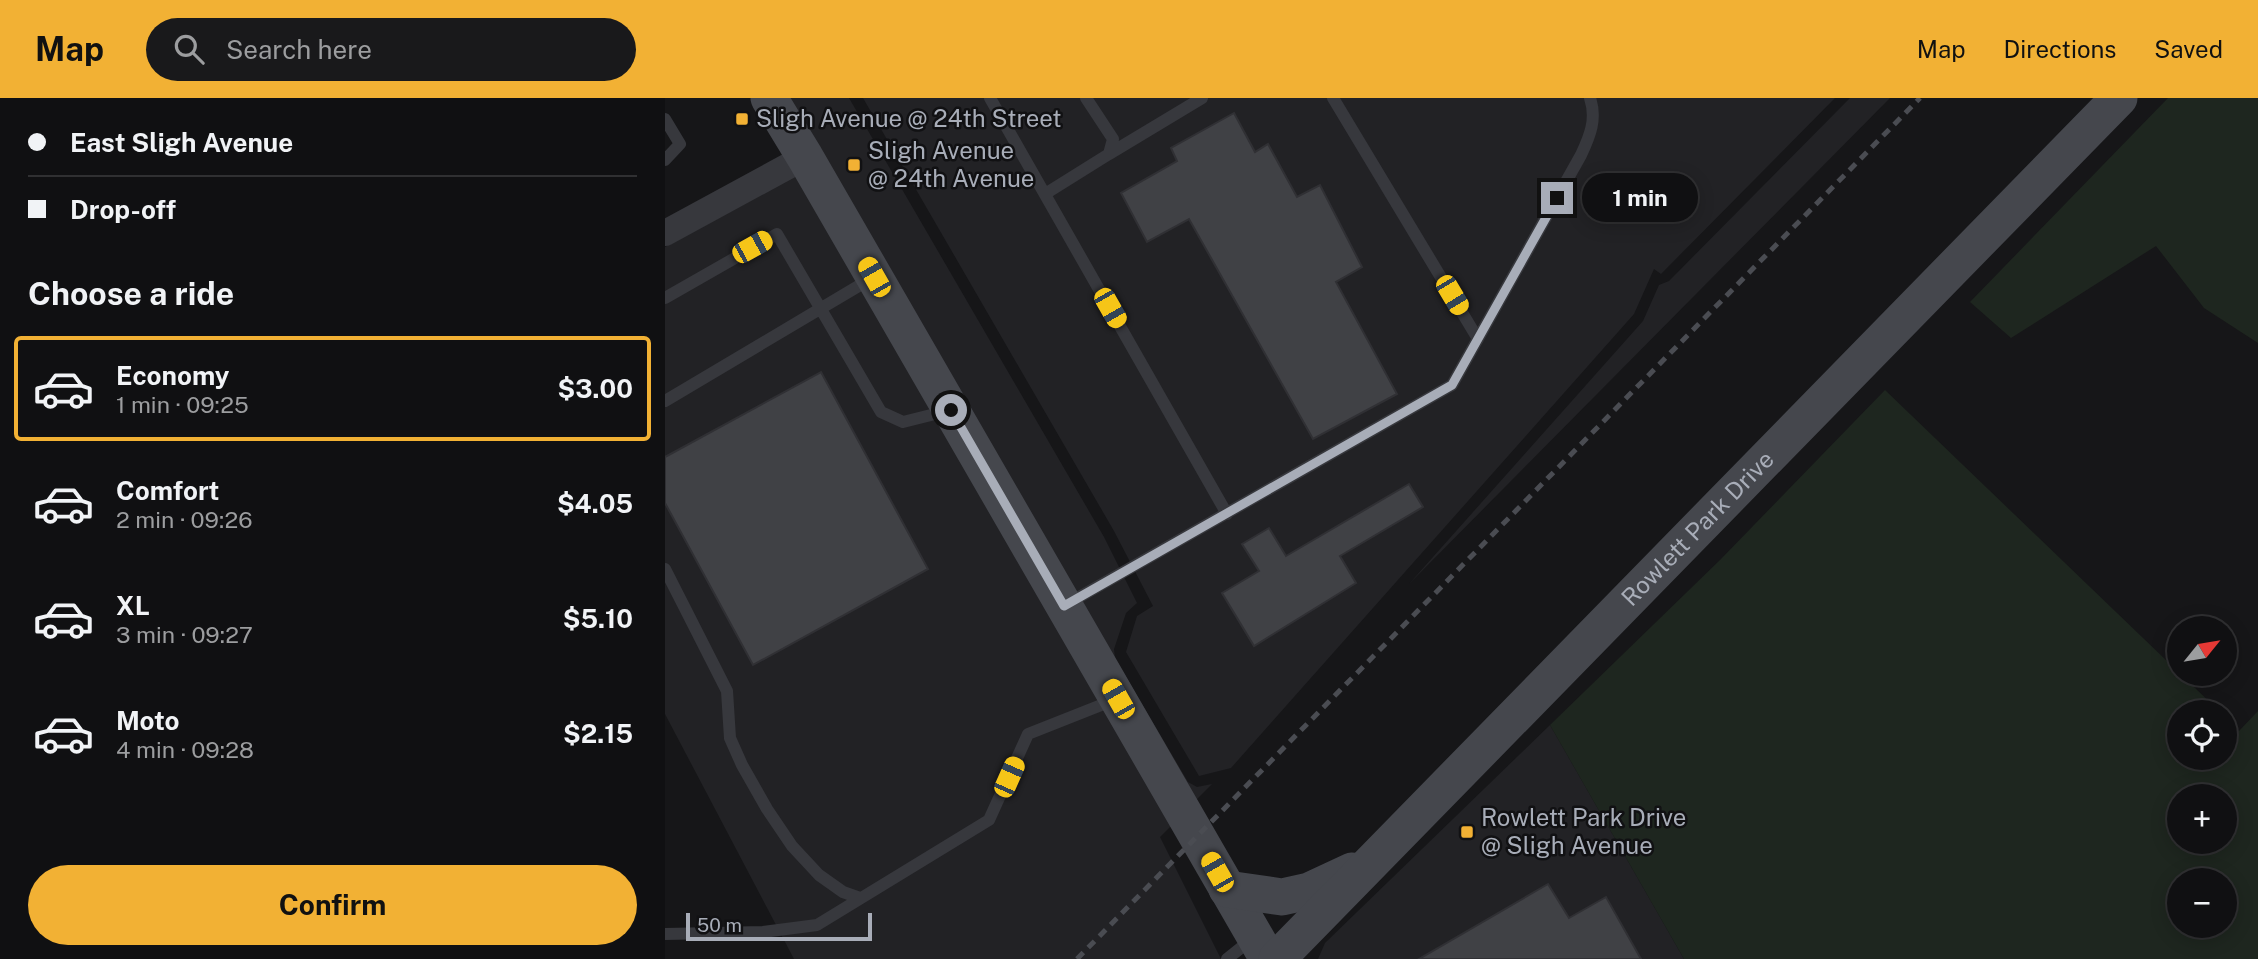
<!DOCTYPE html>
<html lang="en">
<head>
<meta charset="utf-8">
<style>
	body { margin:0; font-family:"Public Sans",sans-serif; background:#19191b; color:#f1f3f6; height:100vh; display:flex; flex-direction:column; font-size:26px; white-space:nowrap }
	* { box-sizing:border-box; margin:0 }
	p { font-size:23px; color:#9c9d9f }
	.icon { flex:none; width:38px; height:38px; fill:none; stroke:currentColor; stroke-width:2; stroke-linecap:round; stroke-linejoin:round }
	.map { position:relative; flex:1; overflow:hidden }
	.side { display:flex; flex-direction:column; background:#101012; width:665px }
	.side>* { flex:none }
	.hud { display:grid; align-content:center; height:154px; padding:0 28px; background:#101012 }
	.needle { width:46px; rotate:60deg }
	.controls { position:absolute; left:1502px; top:518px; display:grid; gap:14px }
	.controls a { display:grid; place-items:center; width:70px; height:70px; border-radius:50%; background:#101012; box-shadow:0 4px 18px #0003,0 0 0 2px #303032; font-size:35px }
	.scale { position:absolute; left:21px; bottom:18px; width:186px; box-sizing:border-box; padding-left:7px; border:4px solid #a8adb8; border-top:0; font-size:19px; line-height:24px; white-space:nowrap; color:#a8adb8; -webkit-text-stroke:5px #111113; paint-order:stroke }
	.end { position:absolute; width:32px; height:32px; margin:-16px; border:9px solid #a8adb8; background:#111; box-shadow:0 0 0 4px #111 }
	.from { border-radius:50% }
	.bubble { position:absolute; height:49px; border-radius:24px; background:#101012; box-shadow:0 4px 18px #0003,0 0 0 2px #303032; font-size:23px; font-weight:700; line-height:49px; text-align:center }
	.car { position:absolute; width:21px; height:42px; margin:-21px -10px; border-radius:9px; box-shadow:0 0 5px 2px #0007; background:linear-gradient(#f5c518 24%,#345 0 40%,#f5c518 0 76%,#345 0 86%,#f5c518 0) }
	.hud b { display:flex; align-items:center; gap:24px; height:66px; font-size:26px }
	.hud b+b { border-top:2px solid #303032 }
	.hud i { width:18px; height:18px; background:#f1f3f6 }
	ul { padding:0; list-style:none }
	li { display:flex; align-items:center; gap:21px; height:105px; margin:0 14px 10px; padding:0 14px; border:4px solid transparent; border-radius:7px }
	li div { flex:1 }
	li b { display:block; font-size:26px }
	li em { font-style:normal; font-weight:700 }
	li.current { border-color:#f2b134 }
	li>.icon { width:63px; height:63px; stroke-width:1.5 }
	h2 { padding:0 28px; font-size:32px; line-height:84px }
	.button { display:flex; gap:14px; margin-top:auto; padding:14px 28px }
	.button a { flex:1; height:80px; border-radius:42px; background:#f2b134; color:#111; font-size:28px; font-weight:700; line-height:80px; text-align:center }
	header { display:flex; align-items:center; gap:42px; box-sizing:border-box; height:98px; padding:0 35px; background:#f2b134; color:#111 }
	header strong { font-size:33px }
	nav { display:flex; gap:38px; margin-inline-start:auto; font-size:24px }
	.search { width:490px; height:63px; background:#19191b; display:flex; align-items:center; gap:18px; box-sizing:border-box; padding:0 24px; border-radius:38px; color:#9c9d9f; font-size:26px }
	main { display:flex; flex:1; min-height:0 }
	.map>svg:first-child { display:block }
</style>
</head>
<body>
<header>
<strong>Map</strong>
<div class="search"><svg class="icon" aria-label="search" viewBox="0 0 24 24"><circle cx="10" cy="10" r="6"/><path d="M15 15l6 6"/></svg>Search here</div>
<nav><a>Map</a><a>Directions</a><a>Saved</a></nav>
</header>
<main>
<section class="side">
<div class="hud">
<b><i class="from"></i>East Sligh Avenue</b>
<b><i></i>Drop-off</b>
</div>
<h2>Choose a ride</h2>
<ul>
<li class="current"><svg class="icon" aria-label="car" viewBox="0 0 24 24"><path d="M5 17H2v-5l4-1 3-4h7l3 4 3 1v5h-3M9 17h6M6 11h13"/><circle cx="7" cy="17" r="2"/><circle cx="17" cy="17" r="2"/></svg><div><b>Economy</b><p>1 min · 09:25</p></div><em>$3.00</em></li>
<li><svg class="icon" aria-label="car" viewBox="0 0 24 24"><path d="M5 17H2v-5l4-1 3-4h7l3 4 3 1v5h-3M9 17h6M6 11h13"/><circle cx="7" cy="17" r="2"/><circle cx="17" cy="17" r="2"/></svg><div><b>Comfort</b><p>2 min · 09:26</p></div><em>$4.05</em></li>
<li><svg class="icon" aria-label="car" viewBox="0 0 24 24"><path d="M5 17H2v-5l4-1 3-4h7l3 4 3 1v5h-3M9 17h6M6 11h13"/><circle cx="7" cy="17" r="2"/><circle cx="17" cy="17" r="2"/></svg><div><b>XL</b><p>3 min · 09:27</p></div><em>$5.10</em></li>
<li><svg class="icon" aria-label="car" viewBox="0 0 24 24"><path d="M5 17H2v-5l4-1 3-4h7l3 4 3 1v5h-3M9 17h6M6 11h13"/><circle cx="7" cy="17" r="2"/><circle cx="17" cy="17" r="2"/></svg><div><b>Moto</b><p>4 min · 09:28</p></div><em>$2.15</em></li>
</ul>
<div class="button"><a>Confirm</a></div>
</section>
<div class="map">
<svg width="1593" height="861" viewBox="0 0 1593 861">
	<rect width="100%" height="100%" fill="#161618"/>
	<path fill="#222225" d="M121 0H184L439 439 472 505 461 515 449 551 450 560 523 684 532 689 547 686 529 704Z
		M198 0H1170L996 176 989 171 969 216 566 670 534 678 461 554 472 518 488 508 449 433Z
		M1185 0H1225L744 486 978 223 994 187 1004 183Z
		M134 77 508 726 495 739 556 861H129L0 616V149Z
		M885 627 1019 861H653L660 845Z"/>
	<path fill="#1e261f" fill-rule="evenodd" d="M1503 0H1593V245L1539 210 1491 148 1346 240 1305 204Z
		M1220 292 1555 614H1514V660H1559V618L1574 633 1593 613V861H1019L885 627 1056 461ZM1514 698H1559V744H1514ZM1514 782H1559V828H1514Z"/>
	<path fill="#404145" stroke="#303034" stroke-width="2" d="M569 15 590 54 603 46 632 99 655 87 697 169 671 184 732 296 648 341 524 121 482 144 456 95 512 63 506 50Z
		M156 274 263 471 88 567 0 405V359Z
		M744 386 758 409 675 458 691 485 589 548 557 495 594 473 577 446 604 430 621 458Z
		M883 786 904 820 941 799 976 861H754Z"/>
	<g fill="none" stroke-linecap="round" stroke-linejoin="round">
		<path stroke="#37383d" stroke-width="12" d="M325 0 562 416
			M668 0 813 241
			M0 21 15 46 0 62
			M444 56 537 0
			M380 96 444 56 448 41 421 0
			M0 200 112 136 216 314 238 324 282 313
			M0 303 207 180
			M0 471 62 593 65 640 77 667 102 711 127 748 154 777 178 794 195 800
			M402 506 787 287 916 57C925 38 932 21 925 0
			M0 836 98 834 152 827 324 722 363 636 449 602
			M562 861 587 841"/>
		<path stroke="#37383d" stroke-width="26" d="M0 135 140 59"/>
		<g stroke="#45474d" stroke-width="37">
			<path d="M104 0 140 59 603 861"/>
			<path d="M562 791 617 799 644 793 687 773"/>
			<path id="s1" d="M612 861 1454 0"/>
		</g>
		<path stroke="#4a4c52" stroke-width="5" stroke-dasharray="9 7" stroke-linecap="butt" d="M412 861 1255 0"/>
	</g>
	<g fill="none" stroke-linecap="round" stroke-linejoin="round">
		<path stroke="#a8adb8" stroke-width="9" d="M286 312 399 508 787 287 892 100"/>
	</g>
	<g fill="#f2b134" stroke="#111113" stroke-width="2.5">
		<rect x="70" y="14" width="14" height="14" rx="3.5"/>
		<rect x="182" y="60" width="14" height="14" rx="3.5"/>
		<rect x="795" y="727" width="14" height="14" rx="3.5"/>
	</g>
	<g text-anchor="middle" stroke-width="5" stroke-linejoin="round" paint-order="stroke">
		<g font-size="24" fill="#a8adb8" stroke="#111113" text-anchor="start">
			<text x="91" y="29">Sligh Avenue @ 24th Street</text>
			<text x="203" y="61">Sligh Avenue<tspan x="203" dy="28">@ 24th Avenue</tspan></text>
			<text x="816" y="728">Rowlett Park Drive<tspan x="816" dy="28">@ Sligh Avenue</tspan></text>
		</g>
		<g font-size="24" fill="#a8adb8" stroke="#111113">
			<text dy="8" stroke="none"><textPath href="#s1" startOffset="602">Rowlett Park Drive</textPath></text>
		</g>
	</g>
</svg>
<div class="controls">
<a><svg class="needle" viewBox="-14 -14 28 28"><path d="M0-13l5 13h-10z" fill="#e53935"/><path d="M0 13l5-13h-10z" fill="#9c9d9f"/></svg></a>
<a><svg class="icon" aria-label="locate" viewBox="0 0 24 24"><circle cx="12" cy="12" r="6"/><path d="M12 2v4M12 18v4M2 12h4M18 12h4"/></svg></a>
<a>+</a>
<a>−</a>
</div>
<div class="scale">50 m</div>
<i class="end from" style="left:286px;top:312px"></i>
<i class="end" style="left:892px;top:100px"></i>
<div class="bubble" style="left:917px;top:75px;width:116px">1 min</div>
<i class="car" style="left:87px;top:149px;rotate:61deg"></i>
<i class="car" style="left:209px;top:179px;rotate:330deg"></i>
<i class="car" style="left:787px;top:197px;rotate:149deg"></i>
<i class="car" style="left:445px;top:210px;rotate:150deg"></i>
<i class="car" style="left:453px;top:601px;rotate:330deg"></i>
<i class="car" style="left:344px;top:679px;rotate:24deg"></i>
<i class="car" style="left:552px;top:774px;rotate:330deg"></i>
</div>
</main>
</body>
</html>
